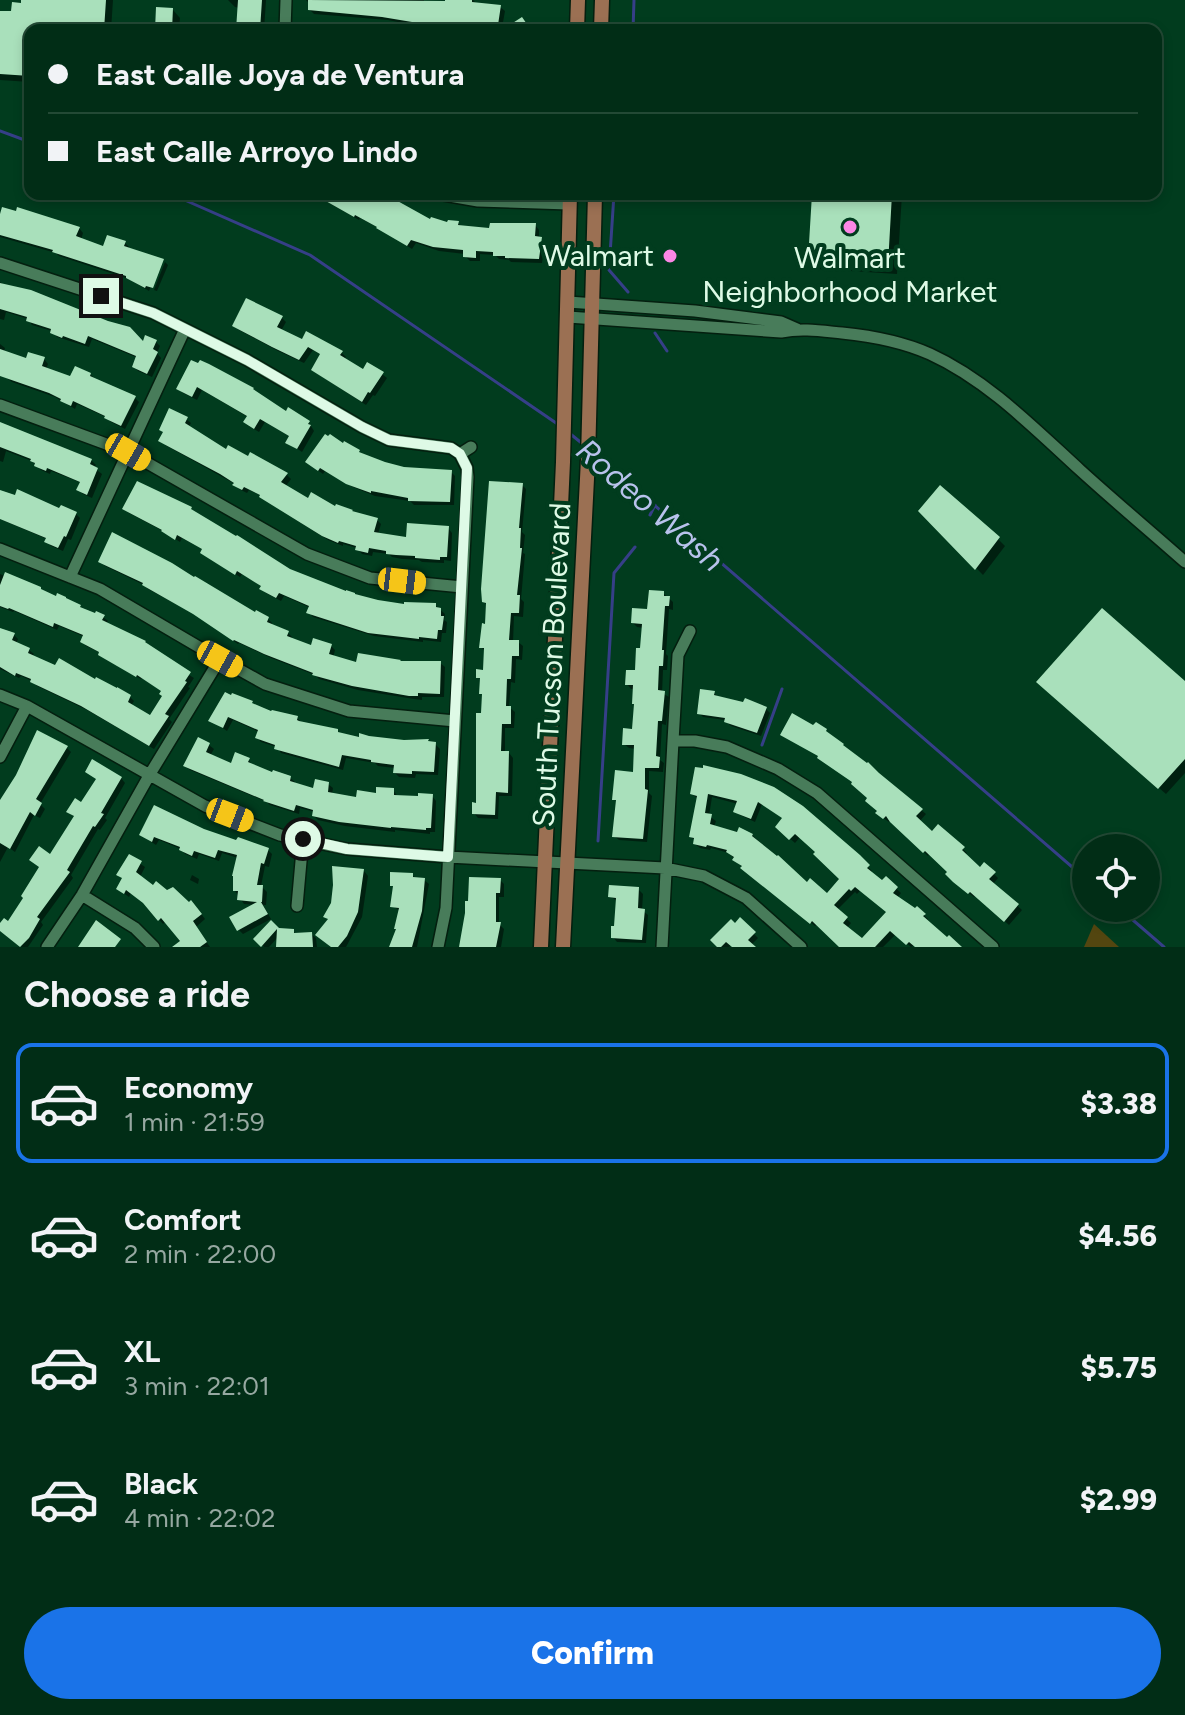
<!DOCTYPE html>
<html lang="en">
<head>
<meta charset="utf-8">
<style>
	body { margin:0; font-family:Figtree,sans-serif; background:#0b351f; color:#f1f3f6; height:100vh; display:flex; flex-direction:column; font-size:30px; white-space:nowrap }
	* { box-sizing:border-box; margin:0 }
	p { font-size:26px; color:#96a8a1 }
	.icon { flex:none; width:44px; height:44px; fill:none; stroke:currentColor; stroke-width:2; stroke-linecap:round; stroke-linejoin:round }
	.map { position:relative; height:947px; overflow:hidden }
	.drawer { display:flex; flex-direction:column; background:#012d16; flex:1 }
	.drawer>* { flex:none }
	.guide { position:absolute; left:24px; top:24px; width:1138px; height:176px; border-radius:16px; box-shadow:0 4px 12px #0003,0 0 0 2px #234935; display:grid; align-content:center; height:176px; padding:0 24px; background:#012d16 }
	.buttons { position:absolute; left:1072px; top:834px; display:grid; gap:16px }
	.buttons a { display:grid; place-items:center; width:88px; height:88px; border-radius:50%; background:#012d16; box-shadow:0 4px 12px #0003,0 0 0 2px #234935; font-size:40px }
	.end { position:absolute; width:36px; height:36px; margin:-18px; border:10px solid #defae6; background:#111; box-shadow:0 0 0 4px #111 }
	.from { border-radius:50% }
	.car { position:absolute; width:24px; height:48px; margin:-24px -12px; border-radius:10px; box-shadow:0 0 6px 2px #0007; background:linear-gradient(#f5c518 24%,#345 0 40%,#f5c518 0 76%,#345 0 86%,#f5c518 0) }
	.guide b { display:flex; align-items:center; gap:28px; height:76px; font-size:30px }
	.guide b+b { border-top:2px solid #234935 }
	.guide i { width:20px; height:20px; background:#f1f3f6 }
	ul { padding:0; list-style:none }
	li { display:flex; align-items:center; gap:24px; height:120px; margin:0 16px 12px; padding:0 8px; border:4px solid transparent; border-radius:16px }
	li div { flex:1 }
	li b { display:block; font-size:30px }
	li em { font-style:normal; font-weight:800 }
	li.selected { border-color:#1a73e8 }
	li>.icon { width:72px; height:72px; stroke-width:1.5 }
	h2 { padding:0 24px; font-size:36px; line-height:96px }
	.action { display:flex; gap:16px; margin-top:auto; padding:16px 24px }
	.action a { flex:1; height:92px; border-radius:48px; background:#1a73e8; color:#fff; font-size:32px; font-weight:800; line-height:92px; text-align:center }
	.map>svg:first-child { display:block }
</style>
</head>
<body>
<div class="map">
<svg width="1185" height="947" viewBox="0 0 1185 947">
	<rect width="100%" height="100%" fill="#013c1e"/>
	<path fill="#534610" d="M1094 924 1119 947H1084Z"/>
	<path fill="#0007" fill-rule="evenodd" d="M23 0H113L111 30H30V82L0 80V13L13 14 23 5Z
		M228 0H266L264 30H233V28H238L240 8 235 7Z
		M306 0H424V2L446 4 447 0H473L476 3 500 7 505 11 502 28 459 25 418 26 388 20 314 14 310 10V4Z
		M173 10 180 18 179 30H157Z
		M329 194H380L431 222 449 225 458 223 462 227 491 230 535 225 539 230V239L545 244 542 263 511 262 509 260 499 259 495 255 480 254V261H470L465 256V254L439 251 416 243 412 249 379 228 360 218 359 220 331 204 326 200Z
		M814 194H902L897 274 820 269 810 259Z
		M0 213 79 228 83 233 81 240 104 248 125 243 129 247 128 250 162 260 149 291 129 279 59 256 56 253 0 237Z
		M165 262 168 265 157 291 154 290Z
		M0 282 5 286 143 344 156 342 160 346 157 353 161 358 152 377 138 371 134 366 138 358 92 339 89 347 57 337 52 331 32 325 28 319 6 312 4 320 0 319Z
		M282 318 286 322 281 331 303 342 341 352 346 357 344 359 363 371 382 374 387 378 375 396 373 395 366 405 318 374 313 370 322 355 313 350 304 363 278 351 239 330 234 326Z
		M0 344 5 348 4 352 27 360 44 359 48 364 46 369 72 379 90 374 95 379 135 398 139 402 125 429 111 422 106 417 77 404 75 409 55 397 12 382 0 373Z
		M192 362 286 414 309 423 314 431 302 452 288 442 291 437 265 422 259 432 249 426 248 417 202 390 197 400 183 393 179 389Z
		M186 419 191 423 188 428 227 452 286 474 291 479 285 487 308 501 377 520 381 524 378 534 408 539 448 528 452 533 451 561 444 560V563L422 562 419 560 402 559 392 557 389 554 373 552 372 556 362 554 357 548 343 544V546L328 540 266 501 262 496 249 490 247 493 239 489 235 484 165 445Z
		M0 428 91 460 96 465 94 468 102 474 92 498 83 494 79 490 82 483 51 471 50 474 41 470 32 461 6 451 3 462 0 461Z
		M359 452 385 464 403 469 451 472 455 476 454 505H414L410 501 375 496 353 487 325 471 323 474 312 466Z
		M522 485 526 489 522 532 525 535 523 553 525 554 521 599 524 602 523 617 514 616 513 642H518L523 646 522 660 516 659 515 683 511 682 509 707 515 712 514 728H505V753H509L513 758 512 796H499L498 819 478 818 474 813 478 805 484 696 481 693 482 680 478 677 484 672 485 651 481 647 487 626 488 606 484 602Z
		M0 492 76 514 80 518 71 540 68 539 63 551 51 546 47 541V539L0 519Z
		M125 509 195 513 290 571 357 596 405 606 435 605 445 614 444 620 447 622 446 633H442L441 642 423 640V642L374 636 313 617 309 612 311 608 284 596 281 601 266 593 262 589 263 587 242 574 240 577 207 557 204 550 182 538 180 542 163 531 129 513Z
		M921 511 998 539 1005 546 983 575Z
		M100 561 268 619 272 623 271 626 288 633 292 637 291 639 312 648 331 646 335 650 333 658 358 665 400 661 440 663 445 667 444 697H422V700L414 699 358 690 319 679 315 675 271 658 239 643 238 644 200 617 148 589 144 585 105 566Z
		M0 574 79 606 85 611 103 617 108 621 106 624 194 678 188 687 190 688 169 719 172 722 154 749 87 710 37 686 32 681 21 676 19 678 0 669V630L14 635 18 639 16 644 29 650 34 654 32 657 130 697 134 701 131 706 151 717 164 697 163 691 142 678 141 679 105 659 101 653 86 646 82 642 85 637 59 626 57 630 14 611 13 612 0 607Z
		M663 593 673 602V610L669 609 666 654 668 656 667 670H663L662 693 669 697 666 725 662 724 660 760 664 763 663 772 649 771V793L652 796 647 842 619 840 614 836 618 802 614 799 635 774 636 749 629 748 624 744 634 731 635 689H631L627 684 637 672 642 650 644 628 637 627 633 623 649 611Z
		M1185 683V773L1166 794 1046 689Z
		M714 693 718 697 766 709 770 713 761 736 731 726 725 720 703 717 699 713Z
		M256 707 272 714 297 718 301 722 337 731 341 735 360 739 435 744 440 749 438 775 416 774 415 778 399 777 395 773V768L378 766 375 763 346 758 343 770 281 753 277 747 261 742 257 737 259 732 233 720 227 731 211 720Z
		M209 745 214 749 210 756 232 766 249 760 252 766 290 778 295 782 294 784 315 790 328 784 333 788 332 795 358 800 393 790 398 797 432 796 436 801 435 832H430V834L395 830V832L345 826 318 820 314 816 315 812 300 808 299 814 270 805 267 802 190 770 185 766Z
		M67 748 71 752 40 804 45 809 40 818 34 815 15 852 8 847 0 862V804Z
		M704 771 858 857 872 871 870 873 882 883 886 879 901 893 897 898 915 911 917 909 928 919 926 922 959 947H917L915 945 911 947 896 934 883 947H842L818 924 815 926 747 872 729 853 711 848 710 850 700 848 695 844 696 841 691 837 698 799 692 794ZM712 797 738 804 735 811 740 815 755 822 762 804 784 819 777 827 795 843 800 837 817 852 842 879 827 896 807 885 752 835 714 827 716 821 709 816ZM861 890 888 912 862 941 847 928 851 923 837 910 855 892 857 894Z
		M87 772 121 778 125 783 105 818 107 820 100 830 98 829 71 875 73 878 41 922 43 925 28 947H22L5 934 8 924 75 817 68 812 82 804 98 780Z
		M878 775 926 814 919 822 932 834 938 826 967 853 965 855 980 870 985 865 998 878 993 884 1022 910 1009 925 976 895 974 897 960 886 950 872 930 853 928 856 891 820 889 822 882 817Z
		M203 831 267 849 272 854 269 867 265 866 261 886 267 892 266 905H263L271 919 243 934 238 929 256 905 244 904 235 891 238 858 222 853 219 861 199 854 197 859 185 854 181 849 159 840 156 845 141 835Z
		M129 856 145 867 140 877 153 887 196 907 205 919 196 927 210 947H184L166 921 163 924 147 905 131 893 129 897 118 889 124 880Z
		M364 871 368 876 362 917 346 947H332Z
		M192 875 199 879 198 884 190 880Z
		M412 875 417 879 424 880 429 884 417 947H391L398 930 400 911 393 906Z
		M500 880 504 884V897H499V924L504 929 501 947H463Z
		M638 889 643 894 642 910 648 915 646 943 617 942 613 937 616 928 617 901 610 896Z
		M740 920 758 938 751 945 753 947H735L732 944 729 947H719Z
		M271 923 278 930 293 931 297 935 311 934 316 938 317 947H278L279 936 269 947H264L256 939Z"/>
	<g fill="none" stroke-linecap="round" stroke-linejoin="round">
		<path stroke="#363f88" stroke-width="3" d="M633 30 634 0
			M0 131 30 142
			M171 194 310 255 559 425
			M614 194 609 270 628 292
			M655 333 667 351
			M568 432 584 445
			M593 452 1086 879
			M650 515 655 505
			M762 745 782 689
			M598 841 614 573 635 547
			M1119 908 1164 947"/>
	</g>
	<path fill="#a9e0bb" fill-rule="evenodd" d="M21 0H106L104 30H30V76L0 74V11H11L12 2 21 3Z
		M238 0H262L260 30H236Z
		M308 0 445 1V0H472V2L501 5 498 25 454 22 440 23 412 22 382 17 308 10Z
		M156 7 173 8 172 30H155Z
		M522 17 531 30H502Z
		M327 194H364L370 198 372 194H385L430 219 431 217 447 222 448 220 459 221 458 225 489 228 490 223H536L535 236 542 237 539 259 505 258V256H493V252L476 251V258L463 257V250L433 247 411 240 407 246 376 228 377 227 355 215 354 217 324 200Z
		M812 194H892L888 265 808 260Z
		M2 207 16 211 17 207 80 227 76 236 103 246 107 235 126 241 124 246 164 259 153 288 146 286 145 288 126 278V276L52 252 53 250 0 235V214Z
		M0 283 31 290 108 321 130 327 143 341 145 335 157 340 153 349 158 352 147 374 132 367 136 356 88 336 85 344 63 336 62 338 50 333 51 329 26 321 27 317 0 309Z
		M246 298 283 316 277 327 302 339 306 331 343 351 340 355 363 369 367 362 384 372 370 393 368 392 362 402 311 370 320 354 308 347 299 360 272 347 232 326Z
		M0 349 26 358 28 352 45 357 42 366 70 376 75 366 91 373 90 376 136 396 121 426 104 418 105 416 73 401 71 406 60 401 61 399 49 393 0 376Z
		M191 360 198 363 200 360 209 364 254 388 253 389 286 411 288 407 310 421 308 424 311 425 297 449 285 443 289 436 260 419 254 429 243 422 247 416 197 387 192 397 176 389Z
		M169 408 188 417 185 423 226 449 228 445 248 456 250 452 288 473 281 482 308 498 311 492 335 506 336 504 353 510 352 511 378 518 374 532 406 537 407 523 449 526 447 557H440V560L415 558V556L396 555 386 554V551L369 548 368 553 355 550 356 546 339 541 338 543 322 536 259 497 260 495 244 487 242 490 232 485 234 483 220 474 158 441 163 432 159 430Z
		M0 422 92 459 90 464 98 468 87 495 76 490 80 482 47 468 46 471 34 466 35 463 30 461 31 459 0 447Z
		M325 434 328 436 330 434 343 443 344 441 360 450 359 452 385 462 404 467 452 470 450 502 408 501V498L371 491V493L346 484 320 468 318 471 305 462Z
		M137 481 192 507 191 509 236 536 237 535 290 569 346 591V590L355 593V594L378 600 404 604V602L436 603V607L441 608V616H444L442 630H438L437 639 419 637V639L368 633 306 613 309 606 279 593 276 598 259 589 261 586 237 571 235 575 200 553 202 549 177 535 175 540 161 531 162 530 122 509Z
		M489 481 523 483 519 528H521L520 548H522L517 595H520L519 613H511L509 640H519V656H512L511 679H507L506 706H511V724H502L501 751H509L508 793 496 792 495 815 472 814V802L476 803V713H481L482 694H479L480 678H476V669L483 670 484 648H479L482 623 485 624 486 603 482 602 481 589Z
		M940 485 1000 537 975 570 918 511Z
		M17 489 59 508 61 505 77 512 66 537 64 536 58 548 44 542 46 538 0 519V490L15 495Z
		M112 532 172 563 194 577 195 576 255 612 256 610 269 617 267 622 289 631 287 636 311 645 313 638 332 644 329 654 356 662 358 653 401 660 400 661H441L440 694 418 693V696H409L352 686 312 675 313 673 264 654 234 640 233 641 193 614 142 585 143 583 98 562Z
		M5 572 41 587V589L56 596 57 593 66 597V598L81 605 80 607 95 613 96 611 105 615 102 620 146 641 145 642 191 672 185 681 187 682 165 714 169 716 149 746 81 706 30 682 31 679 16 673 15 676 0 667V628L15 633 12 640 30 648 28 653 55 665 59 658 95 679 96 677 117 688V687L131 695 128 702 150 715 162 696 159 694 161 691 137 675 136 677 98 655 99 652 80 642 83 635 54 623 53 627 9 608 8 609 0 606V585Z
		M649 590 664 591V596H670L669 606H665L662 650H664L663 666H659L658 690 665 691 662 721H658L656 756 660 757 659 768H645V789L648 790 643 839 612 837 616 800H612L615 770 633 772 634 745H622L623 728 632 729 634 704H632L633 685H625L626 670H635L636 648H640L642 624 631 623 632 608 647 609Z
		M1102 608 1185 681V759L1158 789 1036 682Z
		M700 689 715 691 714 695 743 702 745 698 767 707 757 733 724 722 725 718 697 714Z
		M225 692 231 695 232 693 253 701 252 703 271 711 272 710 298 716 297 720 299 721 338 729V732L359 737V733L369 736 404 740 429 739 428 741 436 742 434 772 412 771V774L393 773 394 765 371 762V760L342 755 339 767 274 749 275 745 255 738 258 730 228 717 223 728 208 721Z
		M792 713 813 725 816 722 827 729 826 731 844 744 843 745 867 763 868 762 879 773 923 809 916 816 932 831 938 824 965 847 962 850 980 867 984 862 996 872 989 879 1019 904 1004 922 970 892 968 894 953 882 945 874 947 872 925 851 923 853 890 822 886 816 883 819 875 813 877 811 865 801 867 798 851 784 852 782 817 758 818 756 780 735Z
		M37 730 68 746 36 799 42 803 35 816 30 812 10 849 0 843V800L16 775Z
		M198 737 210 743 206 752 231 763 235 752 250 758 248 762 272 772 273 770 291 776 290 781 313 788 315 779 329 782 328 792 356 797 357 790 376 793V787L394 788V795L418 796V793L433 794 431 828H426V830L391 827V828L339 822 312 816 313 810 296 805 294 811 263 801 264 800 183 766Z
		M92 759 122 777 101 813 104 814 95 827 93 826 67 870 70 872 37 917 40 919 29 938 20 947 0 931V923L4 918 8 921 23 898 21 896 39 867 29 860 39 846 50 854 74 816 66 812 75 798 81 802 96 779 85 772Z
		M703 765 741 774 774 787 803 806 860 855 870 865 867 868 882 880 886 876 898 887 893 893 915 908 917 906 926 914 923 916 947 937 949 935 962 947H915L909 942 906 945 890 931 875 947H839L812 921 810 924 740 868 742 866 732 860 734 857 726 852 727 850 707 845 706 847 693 844 694 838 689 837 697 796 690 794 695 767 703 768ZM708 794 737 801 733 812 751 819 758 802 782 818 775 827 789 840 795 834 815 852 813 854 839 879 827 893 810 878 807 882 778 855 777 856 752 836 753 834 739 827 737 832 710 824 712 814 705 813ZM855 887 886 912 862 938 843 923 848 917 834 905 849 889 851 891Z
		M154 805 204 829 236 840 238 837 269 848 264 864 261 863 257 885H263L262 902H261L268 914 237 931 229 917 257 902 237 900 238 891H233V876H232L237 855 218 850 215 858 194 851 192 856 179 850 180 847 154 837 152 842 139 835Z
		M129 854 142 861 136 872 153 885 156 881 167 890 173 887 189 902 191 900 202 914 193 921 207 942 200 947H172L180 941 161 918 158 921 143 903 126 890 124 894 116 889 122 878 116 875Z
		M332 866 364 869 358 912 347 936 338 947H331L315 935 328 919 323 917 331 903 333 885Z
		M390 872 413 873V877L425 878 422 911 412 947H389L396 929H394L399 908 390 907 393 886H390Z
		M469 877 501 878 500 893H496V922H501L496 947H459L465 913V901H468Z
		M609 885 639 887 638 908 645 909 642 940 611 938V926H614L616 898 608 897Z
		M740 917 756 932 748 940 756 947H732L726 942 721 947H717L710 940 731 919 735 923Z
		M96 920 121 939 115 947H78Z
		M271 920 279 928 294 929V933L312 932 313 947H276L277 929 261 947 253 939Z"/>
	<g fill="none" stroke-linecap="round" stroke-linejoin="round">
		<g stroke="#041f0f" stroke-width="14">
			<path id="minor" d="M285 30 286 0
				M438 194 478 201 569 204
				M0 263 153 313 247 360 362 427 389 440 451 448 460 454
				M568 302 695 311 781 322 797 329
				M568 317 781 332C802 328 821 331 842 333 872 336 903 342 930 354 987 380 1034 428 1080 470 1114 501 1150 531 1185 562
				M0 405 128 452 307 554 370 578 462 587
				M460 454 471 447
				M0 549 100 589 204 650 265 684 349 711 455 721
				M70 577 185 329
				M0 695 27 706 205 806 280 835 347 849 448 857 665 868 704 876 746 898 801 947
				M673 741 678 655 690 631
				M0 757 27 706
				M82 895 135 928 154 947
				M297 906 303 839
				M47 947 82 895 150 774 220 659
				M438 947 446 908 468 477 467 468 460 454
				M662 947 673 741H695L727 747 778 769 817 793 993 947"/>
		</g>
		<g stroke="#041f0f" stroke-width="17">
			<path id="major" d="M577 30 578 0
				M601 30 602 0
				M541 947 563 462 570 194
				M563 947 588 459 595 194"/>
		</g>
		<use href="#minor" stroke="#487c5a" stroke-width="11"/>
		<use href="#major" stroke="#9b7053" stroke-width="14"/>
	</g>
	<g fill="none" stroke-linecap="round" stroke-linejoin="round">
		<path stroke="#defae6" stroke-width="10" d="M101 296 153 313 247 360 362 427 389 440 451 448 460 454 467 468 448 857 347 849 303 839"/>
	</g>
	<g fill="#fb87e5" stroke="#013c1e" stroke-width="3">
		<circle cx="850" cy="227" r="8"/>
		<circle cx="670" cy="256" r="8"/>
	</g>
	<g text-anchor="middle" stroke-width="8" stroke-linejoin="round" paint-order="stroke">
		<g font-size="30" fill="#defae6" stroke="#013c1e" text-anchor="end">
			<text x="654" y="266">Walmart</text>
			<text x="850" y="268" text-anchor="middle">Walmart<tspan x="850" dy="34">Neighborhood Market</tspan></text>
		</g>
		<g font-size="30" fill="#defae6" stroke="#013c1e">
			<text transform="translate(552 665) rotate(-87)" y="10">South Tucson Boulevard</text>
		</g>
		<g font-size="32" font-style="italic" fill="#b8c2ec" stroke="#013c1e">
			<text transform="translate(650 505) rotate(41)" y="11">Rodeo Wash</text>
		</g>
	</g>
</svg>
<div class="buttons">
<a><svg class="icon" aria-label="locate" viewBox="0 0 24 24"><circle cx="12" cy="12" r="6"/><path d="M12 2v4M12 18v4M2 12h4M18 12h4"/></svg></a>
</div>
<i class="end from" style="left:303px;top:839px"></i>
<i class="end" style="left:101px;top:296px"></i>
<i class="car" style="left:128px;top:452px;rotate:120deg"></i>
<i class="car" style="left:402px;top:581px;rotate:97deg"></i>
<i class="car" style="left:220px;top:659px;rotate:119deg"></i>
<i class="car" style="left:230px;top:815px;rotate:111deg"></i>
<div class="guide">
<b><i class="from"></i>East Calle Joya de Ventura</b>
<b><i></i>East Calle Arroyo Lindo</b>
</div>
</div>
<section class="drawer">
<h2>Choose a ride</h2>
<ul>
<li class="selected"><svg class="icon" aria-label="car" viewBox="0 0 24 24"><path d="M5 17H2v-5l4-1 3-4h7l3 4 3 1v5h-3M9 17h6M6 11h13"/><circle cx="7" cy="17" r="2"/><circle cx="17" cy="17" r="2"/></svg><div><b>Economy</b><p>1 min · 21:59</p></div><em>$3.38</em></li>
<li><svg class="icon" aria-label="car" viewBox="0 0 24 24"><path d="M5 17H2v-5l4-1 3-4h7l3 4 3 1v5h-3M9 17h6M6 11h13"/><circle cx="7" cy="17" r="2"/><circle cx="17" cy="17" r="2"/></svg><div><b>Comfort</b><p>2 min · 22:00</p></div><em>$4.56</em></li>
<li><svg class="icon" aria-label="car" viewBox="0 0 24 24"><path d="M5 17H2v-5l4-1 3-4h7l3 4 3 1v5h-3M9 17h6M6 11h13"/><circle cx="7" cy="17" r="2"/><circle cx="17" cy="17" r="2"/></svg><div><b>XL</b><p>3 min · 22:01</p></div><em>$5.75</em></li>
<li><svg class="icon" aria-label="car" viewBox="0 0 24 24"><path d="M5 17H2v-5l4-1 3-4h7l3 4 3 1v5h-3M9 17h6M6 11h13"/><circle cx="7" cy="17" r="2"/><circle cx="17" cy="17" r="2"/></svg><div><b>Black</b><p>4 min · 22:02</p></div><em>$2.99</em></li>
</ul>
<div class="action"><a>Confirm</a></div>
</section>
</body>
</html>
